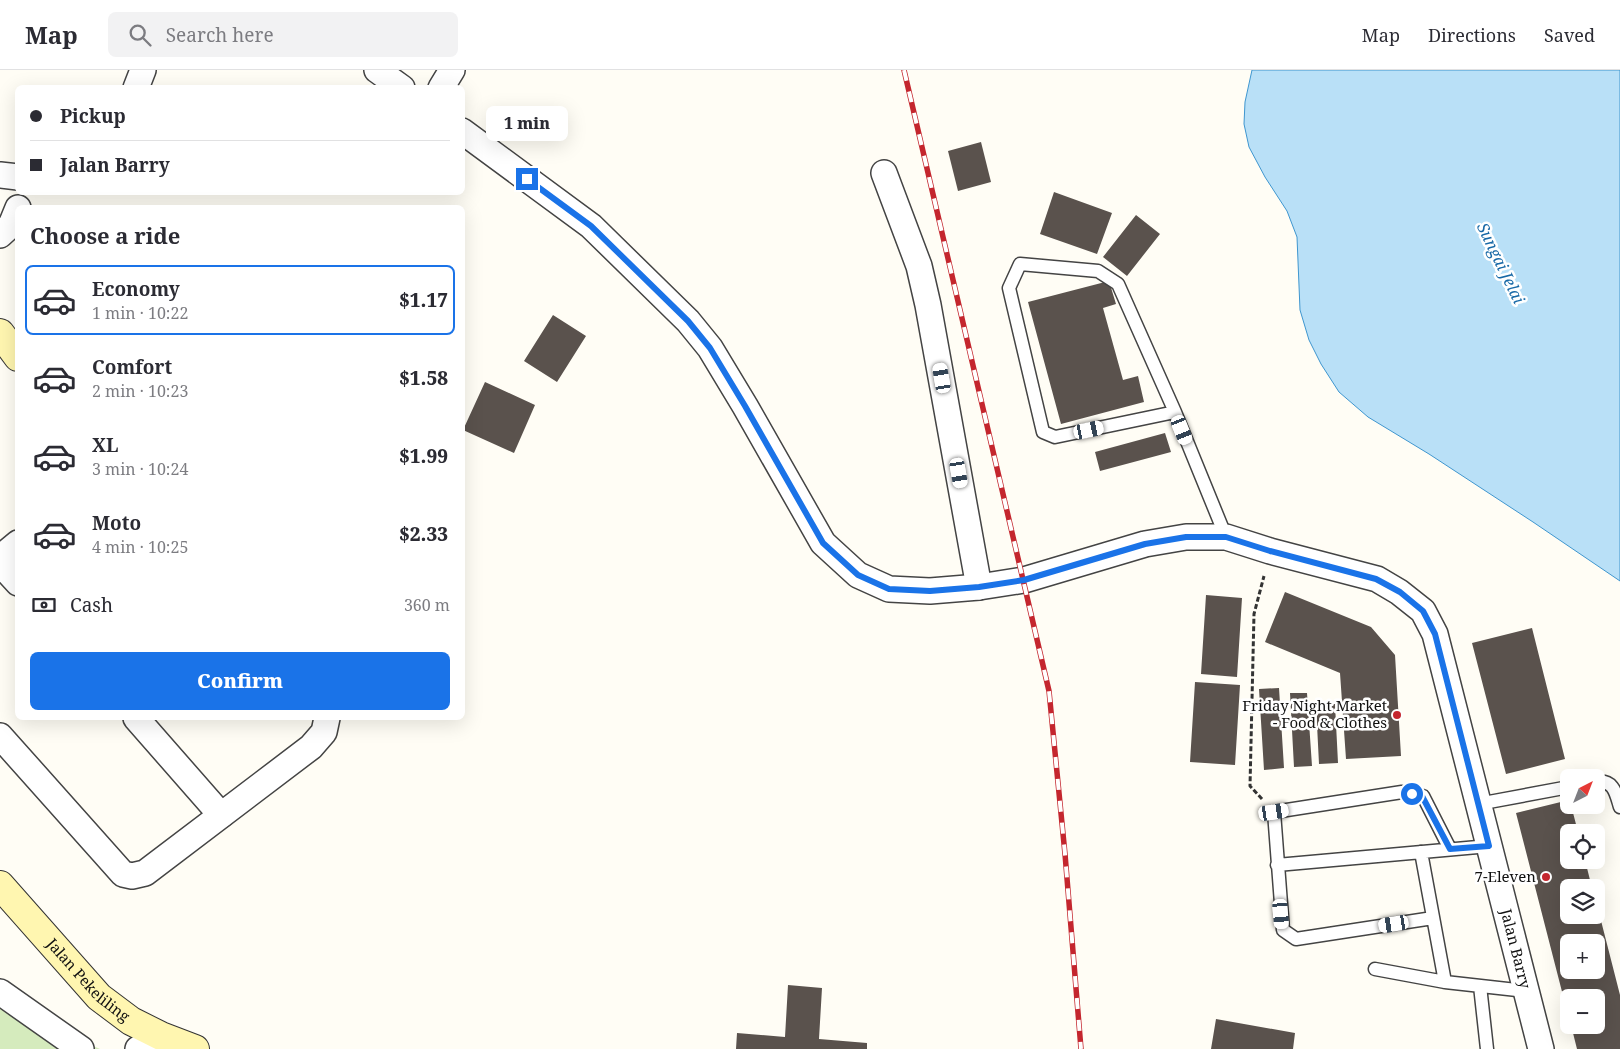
<!DOCTYPE html>
<html lang="en">
<head>
<meta charset="utf-8">
<style>
	body { margin:0; font-family:"Noto Serif",serif; background:#f2f2f3; color:#2b2b33; height:100vh; display:flex; flex-direction:column; font-size:19px; white-space:nowrap }
	* { box-sizing:border-box; margin:0 }
	p { font-size:16px; color:#7c7c81 }
	.icon { flex:none; width:28px; height:28px; fill:none; stroke:currentColor; stroke-width:2; stroke-linecap:round; stroke-linejoin:round }
	.map { position:relative; flex:1; overflow:hidden }
	.panel { position:absolute; left:15px; top:135px; width:450px; height:515px; display:flex; flex-direction:column; background:#fff; border-radius:8px; box-shadow:0 5px 20px #0002 }
	.panel>* { flex:none }
	.banner { position:absolute; left:15px; top:15px; width:450px; height:110px; border-radius:8px; box-shadow:0 5px 20px #0002; display:grid; align-content:center; height:110px; padding:0 15px; background:#fff }
	.needle { width:32px; rotate:42deg }
	.tools { position:absolute; left:1560px; top:699px; display:grid; gap:10px }
	.tools a { display:grid; place-items:center; width:45px; height:45px; border-radius:8px; background:#fff; box-shadow:0 5px 20px #0002; font-size:25px }
	.end { position:absolute; width:22px; height:22px; margin:-11px; border:6px solid #1a73e8; background:#fff; box-shadow:0 0 0 2px #fff }
	.from { border-radius:50% }
	.bubble { position:absolute; height:35px; border-radius:8px; background:#fff; box-shadow:0 5px 20px #0002; font-size:16px; font-weight:800; line-height:35px; text-align:center }
	.car { position:absolute; width:15px; height:30px; margin:-15px -8px; border-radius:6px; box-shadow:0 0 4px 1px #0007; background:linear-gradient(#fff 24%,#345 0 40%,#fff 0 76%,#345 0 86%,#fff 0) }
	.banner b { display:flex; align-items:center; gap:18px; height:48px; font-size:19px }
	.banner b+b { border-top:1px solid #e1e1e2 }
	.banner i { width:12px; height:12px; background:#2b2b33 }
	ul { padding:0; list-style:none }
	li { display:flex; align-items:center; gap:15px; height:70px; margin:0 10px 8px; padding:0 5px; border:2px solid transparent; border-radius:8px }
	li div { flex:1 }
	li b { display:block; font-size:19px }
	li em { font-style:normal; font-weight:800 }
	li.selected { border-color:#1a73e8 }
	li>.icon { width:45px; height:45px; stroke-width:1.5 }
	h2 { padding:0 15px; font-size:22px; line-height:60px }
	.pay { display:flex; align-items:center; gap:12px; height:55px; padding:0 15px; font-size:19px }
	.pay p { margin-inline-start:auto }
	.cta { display:flex; gap:10px; margin-top:auto; padding:10px 15px }
	.cta a { flex:1; height:58px; border-radius:8px; background:#1a73e8; color:#fff; font-size:20px; font-weight:800; line-height:58px; text-align:center }
	header { display:flex; align-items:center; gap:30px; box-sizing:border-box; height:70px; padding:0 25px; background:#fff; border-bottom:1px solid #e1e1e2 }
	header strong { font-size:24px }
	nav { display:flex; gap:28px; margin-inline-start:auto; font-size:18px }
	.search { width:350px; height:45px; background:#f2f2f3; display:flex; align-items:center; gap:12px; box-sizing:border-box; padding:0 18px; border-radius:8px; color:#7c7c81; font-size:19px }
	.map>svg:first-child { display:block }
</style>
</head>
<body>
<header>
<strong>Map</strong>
<div class="search"><svg class="icon" aria-label="search" viewBox="0 0 24 24"><circle cx="10" cy="10" r="6"/><path d="M15 15l6 6"/></svg>Search here</div>
<nav><a>Map</a><a>Directions</a><a>Saved</a></nav>
</header>
<div class="map">
<svg width="1620" height="979" viewBox="0 0 1620 979">
	<rect width="100%" height="100%" fill="#fffdf5"/>
	<path fill="#d5ebbd" d="M0 935 100 979H0Z"/>
	<path fill="#b9e0f7" stroke="#3f96cf" d="M1252 0H1620V511L1533 452 1429 384 1368 347 1339 322 1321 294 1309 270 1300 240 1297 167 1287 141 1265 107 1249 77 1244 54 1245 32Z"/>
	<path fill="#5a524d" fill-rule="evenodd" d="M981 72 991 112 958 121 948 81Z
		M1054 122 1112 143 1097 184 1040 164Z
		M1136 145 1160 164 1127 206 1103 187Z
		M1109 211 1116 234 1103 238 1123 310 1138 306 1144 332 1061 354 1028 232Z
		M553 245 586 266 557 312 524 291Z
		M485 312 535 335 514 383 463 360Z
		M1165 363 1171 382 1100 401 1095 382Z
		M1285 522 1371 557 1395 585 1401 686 1346 689 1340 603 1265 572Z
		M1206 525 1242 528 1237 607 1201 604Z
		M1532 558 1565 689 1506 704 1472 573Z
		M1195 612 1240 615 1235 695 1190 692Z
		M1279 618 1284 698 1264 700 1259 619Z
		M1290 623H1307L1312 696 1294 697Z
		M1335 634 1338 693 1319 694 1316 635Z
		M1569 730V735H1571L1578 762H1569V790H1585L1592 818H1569V845H1596L1597 835 1620 925V979H1577L1571 955H1596V928H1569L1568 945 1516 743ZM1569 872H1596V900H1569Z
		M788 915 822 918 819 969 867 973V979H736L737 963 785 967Z
		M1216 949 1295 963 1293 979H1211Z"/>
	<g fill="none" stroke-linecap="round" stroke-linejoin="round">
		<g stroke="#444" stroke-width="15">
			<path id="lane" d="M1175 342 1055 367 1043 362 1009 218 1020 194 1098 201 1118 214 1175 342 1226 467
				M1596 712C1614 709 1616 724 1620 737
				M1478 734 1569 717
				M1421 782 1445 912
				M1277 795 1489 776
				M1433 848 1296 869 1283 860 1274 742 1402 722 1423 726 1450 779
				M1375 899 1445 912 1526 921
				M1480 916 1487 979"/>
		</g>
		<g stroke="#444" stroke-width="28">
			<g id="street">
				<path d="M377 0 402 18"/>
				<path d="M136 18 143 0"/>
				<path d="M441 18 452 0"/>
				<path id="s1" d="M462 61 591 156 688 251 710 278 745 336 823 473 858 505 889 519 930 521 979 517 1024 510 1145 474 1186 467H1226L1270 481 1377 509 1399 522 1423 541 1435 564 1541 979"/>
				<path d="M884 103 919 196 928 235 979 517"/>
				<path d="M0 105 18 107"/>
				<path d="M0 165 11 155 18 138"/>
				<path d="M0 488 18 473"/>
				<path d="M0 493 18 513"/>
				<path d="M136 648 221 745"/>
				<path d="M0 666 123 804 132 806 145 803 311 677 324 662 327 648"/>
				<path d="M0 922 81 979"/>
				<path d="M138 979 161 966"/>
			</g>
		</g>
		<g stroke="#333" stroke-width="30">
			<g id="secondary">
				<path d="M0 263 18 287"/>
				<path id="s2" d="M0 815 99 927 131 951 161 966 195 979"/>
			</g>
		</g>
		<path stroke="#333" stroke-width="3" stroke-dasharray="5 2.5" stroke-linecap="butt" d="M1262 729 1250 716 1254 544 1264 506"/>
		<use href="#lane" stroke="#fff" stroke-width="12"/>
		<use href="#street" stroke="#fff" stroke-width="25"/>
		<use href="#secondary" stroke="#fff6b0" stroke-width="28"/>
		<g stroke="#c4262e" stroke-width="5.5">
			<path id="rail" d="M904 0 1049 621 1065 784 1081 979"/>
		</g>
		<use href="#rail" stroke="#fff" stroke-width="4" stroke-dasharray="11" stroke-linecap="butt"/>
	</g>
	<g fill="none" stroke-linecap="round" stroke-linejoin="round">
		<path stroke="#1a73e8" stroke-width="6" d="M527 109 591 156 688 251 710 278 745 336 823 473 858 505 889 519 930 521 979 517 1024 510 1145 474 1186 467H1226L1270 481 1376 509 1400 522 1423 541 1435 564 1489 776 1450 779 1422 726 1412 724"/>
	</g>
	<g fill="#c4262e" stroke="#fff" stroke-width="2">
		<circle cx="1397" cy="645" r="5"/>
		<circle cx="1546" cy="807" r="5"/>
	</g>
	<g text-anchor="middle" stroke-width="5" stroke-linejoin="round" paint-order="stroke">
		<g font-size="15" fill="#111" stroke="#fff" text-anchor="end">
			<text x="1387" y="641">Friday Night Market<tspan x="1387" dy="17">- Food &amp; Clothes</tspan></text>
			<text x="1536" y="812">7-Eleven</text>
		</g>
		<g font-size="15" fill="#111" stroke="#fff">
			<text dy="5" stroke="none"><textPath href="#s1" startOffset="1545">Jalan Barry</textPath></text>
			<text dy="5" stroke="none"><textPath href="#s2" startOffset="130">Jalan Pekeliling</textPath></text>
		</g>
		<g font-size="16" font-style="italic" fill="#1768a6" stroke="#fff">
			<text transform="translate(1501 193) rotate(64)" y="6">Sungai Jelai</text>
		</g>
	</g>
</svg>
<div class="tools">
<a><svg class="needle" viewBox="-14 -14 28 28"><path d="M0-13l5 13h-10z" fill="#e53935"/><path d="M0 13l5-13h-10z" fill="#7c7c81"/></svg></a>
<a><svg class="icon" aria-label="locate" viewBox="0 0 24 24"><circle cx="12" cy="12" r="6"/><path d="M12 2v4M12 18v4M2 12h4M18 12h4"/></svg></a>
<a><svg class="icon" aria-label="layers" viewBox="0 0 24 24"><path d="M12 4l9 5-9 5-9-5zM3 14l9 5 9-5"/></svg></a>
<a>+</a>
<a>−</a>
</div>
<i class="end from" style="left:1412px;top:724px"></i>
<i class="end" style="left:527px;top:109px"></i>
<div class="bubble" style="left:486px;top:36px;width:82px">1 min</div>
<i class="car" style="left:942px;top:308px;rotate:350deg"></i>
<i class="car" style="left:1089px;top:360px;rotate:78deg"></i>
<i class="car" style="left:1182px;top:360px;rotate:158deg"></i>
<i class="car" style="left:959px;top:403px;rotate:170deg"></i>
<i class="car" style="left:1274px;top:742px;rotate:81deg"></i>
<i class="car" style="left:1281px;top:844px;rotate:175deg"></i>
<i class="car" style="left:1394px;top:854px;rotate:261deg"></i>
<div class="banner">
<b><i class="from"></i>Pickup</b>
<b><i></i>Jalan Barry</b>
</div>
<section class="panel">
<h2>Choose a ride</h2>
<ul>
<li class="selected"><svg class="icon" aria-label="car" viewBox="0 0 24 24"><path d="M5 17H2v-5l4-1 3-4h7l3 4 3 1v5h-3M9 17h6M6 11h13"/><circle cx="7" cy="17" r="2"/><circle cx="17" cy="17" r="2"/></svg><div><b>Economy</b><p>1 min · 10:22</p></div><em>$1.17</em></li>
<li><svg class="icon" aria-label="car" viewBox="0 0 24 24"><path d="M5 17H2v-5l4-1 3-4h7l3 4 3 1v5h-3M9 17h6M6 11h13"/><circle cx="7" cy="17" r="2"/><circle cx="17" cy="17" r="2"/></svg><div><b>Comfort</b><p>2 min · 10:23</p></div><em>$1.58</em></li>
<li><svg class="icon" aria-label="car" viewBox="0 0 24 24"><path d="M5 17H2v-5l4-1 3-4h7l3 4 3 1v5h-3M9 17h6M6 11h13"/><circle cx="7" cy="17" r="2"/><circle cx="17" cy="17" r="2"/></svg><div><b>XL</b><p>3 min · 10:24</p></div><em>$1.99</em></li>
<li><svg class="icon" aria-label="car" viewBox="0 0 24 24"><path d="M5 17H2v-5l4-1 3-4h7l3 4 3 1v5h-3M9 17h6M6 11h13"/><circle cx="7" cy="17" r="2"/><circle cx="17" cy="17" r="2"/></svg><div><b>Moto</b><p>4 min · 10:25</p></div><em>$2.33</em></li>
</ul>
<div class="pay"><svg class="icon" aria-label="cash" viewBox="0 0 24 24"><path d="M3 7h18v10H3z"/><circle cx="12" cy="12" r="2"/></svg>Cash<p>360 m</p></div>
<div class="cta"><a>Confirm</a></div>
</section>
</div>
</body>
</html>
